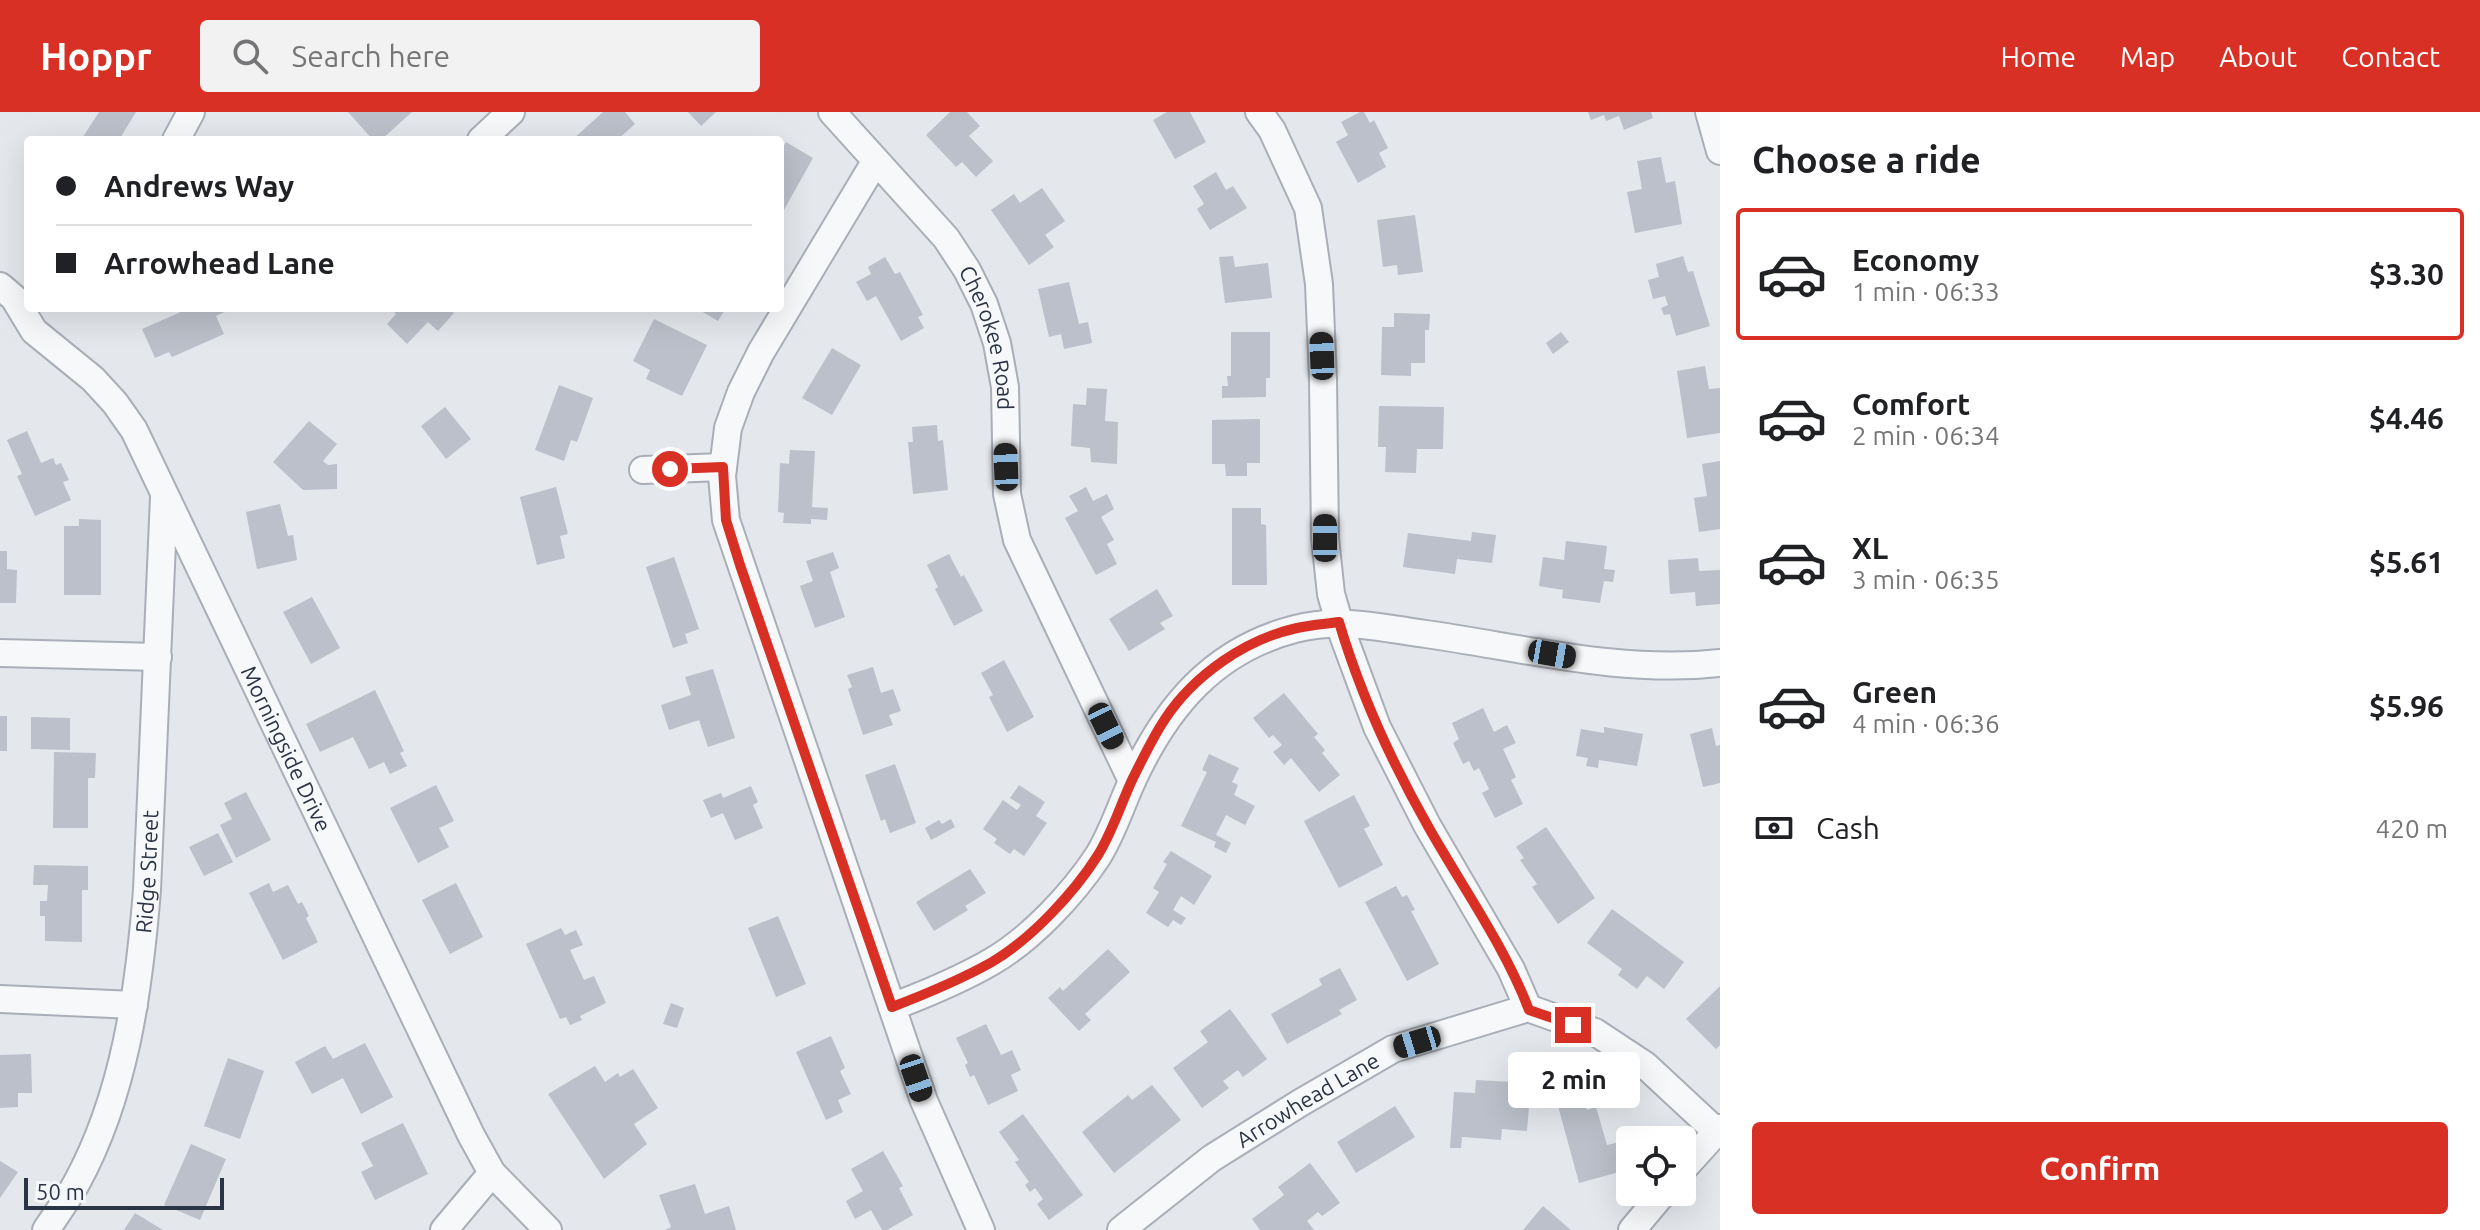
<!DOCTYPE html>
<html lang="en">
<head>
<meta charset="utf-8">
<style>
	body { margin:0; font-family:Ubuntu,sans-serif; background:#f2f2f2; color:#202124; height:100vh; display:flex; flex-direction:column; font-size:30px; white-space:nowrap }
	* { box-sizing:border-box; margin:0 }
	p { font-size:26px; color:#757577 }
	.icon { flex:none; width:44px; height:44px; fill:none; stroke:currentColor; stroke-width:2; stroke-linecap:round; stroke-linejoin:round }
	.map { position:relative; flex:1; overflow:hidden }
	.sheet { display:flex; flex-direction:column; background:#fff; width:760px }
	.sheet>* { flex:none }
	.hud { position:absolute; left:24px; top:24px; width:760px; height:176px; border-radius:8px; box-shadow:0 8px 32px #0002; display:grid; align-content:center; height:176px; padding:0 32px; background:#fff }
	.controls { position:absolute; left:1616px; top:1014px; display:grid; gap:16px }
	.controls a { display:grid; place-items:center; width:80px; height:80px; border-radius:8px; background:#fff; box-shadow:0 8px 32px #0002; font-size:40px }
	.scale { position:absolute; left:24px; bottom:20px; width:200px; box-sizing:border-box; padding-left:8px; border:4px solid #2b3445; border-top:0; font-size:22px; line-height:28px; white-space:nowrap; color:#2b3445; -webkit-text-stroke:6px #f4f6f9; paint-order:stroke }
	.end { position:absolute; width:36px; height:36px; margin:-18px; border:10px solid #d93025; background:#fff; box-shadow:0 0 0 4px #fff }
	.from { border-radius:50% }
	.bubble { position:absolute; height:56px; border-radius:8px; background:#fff; box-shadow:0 8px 32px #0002; font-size:26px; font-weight:700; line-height:56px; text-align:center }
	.car { position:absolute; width:24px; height:48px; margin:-24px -12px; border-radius:10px; box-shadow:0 0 6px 2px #0007; background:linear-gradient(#222 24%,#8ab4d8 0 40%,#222 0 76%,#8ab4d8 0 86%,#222 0) }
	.hud b { display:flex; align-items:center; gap:28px; height:76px; font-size:30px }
	.hud b+b { border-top:2px solid #e0e0e0 }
	.hud i { width:20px; height:20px; background:#202124 }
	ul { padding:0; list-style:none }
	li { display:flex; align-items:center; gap:24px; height:132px; margin:0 16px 12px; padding:0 16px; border:4px solid transparent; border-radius:8px }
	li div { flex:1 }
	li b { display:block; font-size:30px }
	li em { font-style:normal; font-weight:700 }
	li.current { border-color:#d93025 }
	li>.icon { width:72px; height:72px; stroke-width:1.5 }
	h2 { padding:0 32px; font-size:36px; line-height:96px }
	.pay { display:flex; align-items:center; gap:20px; height:88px; padding:0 32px; font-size:30px }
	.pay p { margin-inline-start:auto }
	.button { display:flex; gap:16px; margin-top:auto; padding:16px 32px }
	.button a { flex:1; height:92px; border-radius:8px; background:#d93025; color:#fff; font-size:32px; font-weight:700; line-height:92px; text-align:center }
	header { display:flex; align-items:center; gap:48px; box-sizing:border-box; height:112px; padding:0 40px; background:#d93025; color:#fff }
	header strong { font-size:38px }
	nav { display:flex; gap:44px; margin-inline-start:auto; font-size:28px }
	.search { width:560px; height:72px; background:#f2f2f2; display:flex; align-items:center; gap:20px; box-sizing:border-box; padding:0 28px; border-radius:8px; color:#757577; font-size:30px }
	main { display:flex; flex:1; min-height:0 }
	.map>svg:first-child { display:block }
</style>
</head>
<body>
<header>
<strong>Hoppr</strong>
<div class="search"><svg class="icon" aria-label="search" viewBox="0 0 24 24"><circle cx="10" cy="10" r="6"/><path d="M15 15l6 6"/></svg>Search here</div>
<nav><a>Home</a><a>Map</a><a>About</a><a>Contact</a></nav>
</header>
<main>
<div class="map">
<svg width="1720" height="1118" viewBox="0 0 1720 1118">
	<rect width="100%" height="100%" fill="#e4e7ec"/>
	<path fill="#bbc0ca" d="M99 0H136L119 28H81Z
		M348 0H412L381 28H373Z
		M603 0H625L635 12 617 28H572Z
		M688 0H716L701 14Z
		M950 0H967L980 14 969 24 993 49 976 65 962 50 956 55 926 23Z
		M1167 0H1190L1206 30 1175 47 1153 8Z
		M1360 0H1364L1370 11 1374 8 1388 36 1379 41 1386 55 1358 71 1336 30 1348 23 1341 10Z
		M1588 0H1651L1653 6 1624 18 1619 4 1606 9 1604 3 1591 8Z
		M786 30 813 46 780 105V40Z
		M1661 45 1666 71 1675 69 1682 112 1635 121 1627 80 1642 77 1637 49Z
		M1216 60 1226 78 1233 74 1247 96 1210 118 1197 97 1204 92 1193 74Z
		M1042 76 1065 109 1045 123 1054 135 1029 153 991 98 1014 82 1020 91Z
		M1415 103 1423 160 1398 163 1397 153 1383 155 1377 108Z
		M1233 144 1235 155 1268 151 1272 186 1225 191 1219 145Z
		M1683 144 1688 160 1693 159 1710 214 1676 224 1670 202 1664 203 1661 196 1668 193 1665 184 1653 187 1648 168 1659 165 1656 152Z
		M885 145 895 162 900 160 923 203 918 205 924 216 901 229 876 184 867 189 856 170 871 162 868 155Z
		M1069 170 1079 212 1088 210 1092 231 1064 237 1061 222 1049 225 1038 177Z
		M190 196H225L227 199 216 204 224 222 172 245 169 240 155 246 142 217Z
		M393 196H449L454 201 438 219 428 210 407 232 387 212 396 202 392 198Z
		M696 196H726L718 209Z
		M1394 201 1430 202 1429 218H1425V251H1411V264L1381 263 1382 215H1394Z
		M654 207 707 233 682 284 646 267 650 258 633 249Z
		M1231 220H1270V266H1266V285L1222 286V274H1228L1227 264H1231Z
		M1561 220 1569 230 1553 242 1546 231Z
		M832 236 861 253 832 303 802 286Z
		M1705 254 1709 277 1720 276V321L1687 326 1677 259Z
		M559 273 593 286 577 330 571 328 564 349 535 338Z
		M1087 276 1107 277 1105 309 1118 310 1117 352 1091 350 1090 336 1071 334 1073 292 1086 293Z
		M1379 294 1444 295 1443 337H1417L1416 361 1385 360 1386 335H1378Z
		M445 295 471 327 446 347 421 314Z
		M1260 307V351H1247V364H1226L1225 352H1212V308Z
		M309 309 337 332 323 349 328 353 337 352V377L303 378 273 350Z
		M937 313 938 329 943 328 948 378 913 382 908 330H913L912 315Z
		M27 319 41 351 53 346 56 353 61 351 69 368 63 370 71 388 35 404 17 364 22 362 7 328Z
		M790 338 815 339 812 395 828 396 827 408 811 407V412L783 411 784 401 778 400 780 351 789 352Z
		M1720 349V417L1699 420 1694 386 1707 384 1702 352Z
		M556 375 568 422 560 424 565 446 537 453 520 385Z
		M1086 375 1093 389 1107 382 1114 397 1101 405 1114 428 1107 432 1117 452 1096 463 1065 406 1078 399 1069 384Z
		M280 392 288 424 293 423 297 448 257 457 246 400Z
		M1232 396H1261V412L1266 413 1267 473H1232Z
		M79 407 101 408V483H64V414H79Z
		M1472 420 1496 423 1492 451 1457 447 1455 462 1403 455 1408 421 1471 429Z
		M1566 429 1607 434 1604 457 1615 458 1613 470 1604 469 1600 491 1562 486 1563 478 1539 474 1543 445 1564 448Z
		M0 439H7V457L17 458 16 491H0Z
		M833 440 839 456 830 460 845 505 815 516 800 474 813 469 806 449Z
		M949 442 961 465 964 463 983 499 954 514 935 477 938 475 927 453Z
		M674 445 699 517 685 522 688 531 673 536 646 455Z
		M1698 446 1699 459 1720 458V492L1696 494 1695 480 1670 482 1668 448Z
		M1157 477 1173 504 1160 511 1165 517 1129 539 1109 507Z
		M312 485 340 536 311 552 283 500Z
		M1004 548 1034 605 1007 620 989 585 993 583 981 561Z
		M873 555 881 581 893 577 901 599 889 603 893 613 863 623 848 577 852 575 847 563Z
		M713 557 735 626 708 635 699 608 669 618 661 593 691 583 685 565Z
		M375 578 404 639 400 641 407 654 390 662 384 650 369 657 353 625 320 640 306 612Z
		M1284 581 1318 622 1314 625 1325 638 1322 641 1340 663 1319 680 1291 646 1284 653 1273 640 1282 633 1273 623 1269 626 1253 606Z
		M1483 596 1494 620 1507 613 1516 631 1503 637 1516 665 1511 668 1523 692 1495 706 1482 681 1489 677 1479 656 1474 659 1469 649 1463 652 1453 631 1459 627 1452 611Z
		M0 604H7V639H0Z
		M31 605 70 606V638L31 637Z
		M1604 615 1643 622 1637 654 1599 648 1598 656 1586 654 1588 646 1576 644 1581 617 1604 621Z
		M1712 616 1716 634 1720 633V671L1703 675 1690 622Z
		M54 640 96 641 95 666H88V716H53Z
		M1209 642 1239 656 1232 670 1238 673 1234 683 1255 694 1245 713 1226 703 1216 723 1231 731 1226 741 1214 735 1216 730 1181 714 1207 660 1202 658Z
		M895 652 916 711 890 721 885 707 881 709 865 663Z
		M436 673 454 709 439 716 449 735 418 751 390 696Z
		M1019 673 1045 690 1036 704 1047 711 1024 744 1014 737 1010 742 994 731 997 727 983 717 1003 688 1017 698 1021 693 1010 686Z
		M751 674 758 690 753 693 763 716 735 728 723 701 711 706 703 688 721 681 723 686Z
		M246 680 271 728 236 746 220 713 232 707 224 691Z
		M1354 683 1370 714 1364 717 1383 753 1339 776 1304 709Z
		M951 707 955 715 931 728 925 716 939 708 942 712Z
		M1546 715 1595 786 1558 812 1532 775 1537 772 1520 748 1524 746 1516 735Z
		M218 721 233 750 204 764 189 735Z
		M1171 739 1212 764 1194 793 1181 784 1173 798 1186 806 1181 813 1173 808 1168 815 1146 801 1159 780 1153 776 1167 752 1163 750Z
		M34 753 88 754V778H82V830L45 829V804H40V789H47L48 773H33Z
		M970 757 986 781 965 794 968 798 934 819 916 790Z
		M269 771 273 780 288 773 298 792 302 790 309 804 306 806 318 830 283 848 249 781Z
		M456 771 483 825 450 842 422 788Z
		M1396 774 1402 785 1407 783 1415 798 1411 799 1439 852 1407 869 1365 790Z
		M1612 797 1684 850 1664 877 1647 864 1637 877 1618 863 1622 857 1587 831Z
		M778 804 806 872 776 885 748 816Z
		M561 816 565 823 576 818 583 833 570 838 584 868 594 864 606 891 580 904 582 908 570 913 566 905 560 907 526 832Z
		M1108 837 1130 860 1085 902 1091 908 1079 919 1048 886 1060 875 1063 879Z
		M1340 856 1357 888 1339 898 1342 902 1287 932 1271 902 1322 873 1319 867Z
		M1720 874V933L1716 937 1686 907Z
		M671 891 684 896 677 916 663 912Z
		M1230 897 1267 947 1243 965 1238 958 1223 969 1229 976 1202 996 1173 956 1208 930 1200 919Z
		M986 912 1001 943 1012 938 1021 958 1011 963 1018 979 988 993 974 963 970 965 965 953 968 951 956 926Z
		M831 924 845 956 840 959 851 982 838 988 843 1000 826 1008 796 940Z
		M365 931 393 985 361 1002 343 966 312 982 295 950 325 934 333 947Z
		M31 942 32 981H18V995L0 996V943Z
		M228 946 264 959 240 1027 204 1014Z
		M595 954 605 970 618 961 620 965 633 957 658 996 634 1012 647 1032 604 1067 548 982Z
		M1476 968 1531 971 1527 1019 1502 1017 1501 1028 1462 1025 1461 1036H1450L1454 980 1475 981Z
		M1580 972 1587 998 1596 995 1607 1033 1616 1031 1623 1059 1579 1071 1554 979Z
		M1152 973 1181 1008 1114 1061 1082 1020 1128 983 1132 988Z
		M1395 994 1415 1025 1356 1061 1337 1030Z
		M1023 1002 1083 1083 1049 1108 1037 1092 1043 1087 1035 1076 1030 1080 1025 1073 1029 1070 1015 1050 1019 1048 999 1020Z
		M403 1011 428 1062 375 1088 361 1060 373 1054 361 1031Z
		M191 1032 226 1047 200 1108 164 1093Z
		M883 1039 903 1074 899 1076 913 1103 887 1118H882L871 1098 855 1107 846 1089 863 1079 851 1057Z
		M0 1049 18 1060 0 1086Z
		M1310 1051 1340 1091 1322 1104 1318 1100 1307 1109 1314 1118H1260L1252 1107 1284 1083 1278 1075Z
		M695 1072 705 1102 729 1094 736 1118H665L671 1115 659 1083Z
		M1543 1094 1571 1118H1523Z
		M135 1101 163 1118H124Z"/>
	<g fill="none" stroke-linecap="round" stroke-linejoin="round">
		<g stroke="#a9aeb7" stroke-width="30">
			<g id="minor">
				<path id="s1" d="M832 0 946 126 967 158 984 192 997 231 1005 275 1007 382 1017 428 1132 669"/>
				<path d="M1259 0 1272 18 1308 96 1319 172 1323 268 1325 426 1331 482 1343 523 1377 615 1427 713 1511 857 1528 896"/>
				<path d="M1709 0 1720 39"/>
				<path d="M176 28 191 0"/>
				<path d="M481 28 511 0"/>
				<path d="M875 50 761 240 741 280 728 316 722 364 726 408 924 989 981 1118"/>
				<path id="s2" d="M0 174 14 186 34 219 93 267 115 291 134 318 471 1023 492 1061 548 1118"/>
				<path d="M643 358 723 355"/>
				<path d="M0 541 158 545"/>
				<path d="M0 887 134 893"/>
				<path d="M892 895C926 882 960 868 991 850 1031 827 1073 782 1098 744 1113 720 1121 693 1133 667 1167 594 1214 538 1295 517 1339 505 1382 516 1426 522 1524 536 1621 562 1720 551"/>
				<path d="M1682 1058 1720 1016"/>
				<path id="s3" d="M46 1118C56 1103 67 1088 76 1072 125 983 139 878 147 778L164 385"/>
				<path d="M444 1118 492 1061"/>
				<path id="s4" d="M1121 1118 1212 1046 1300 991 1393 937 1528 896 1595 920 1645 953 1716 1019"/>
				<path d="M1632 1118 1664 1080"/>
			</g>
		</g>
		<use href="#minor" stroke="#f7f8fa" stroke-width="26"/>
	</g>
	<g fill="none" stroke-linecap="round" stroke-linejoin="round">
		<path stroke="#d93025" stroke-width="10" d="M670 357 723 355 726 408 740 453 892 895C926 882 960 868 992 850 1031 827 1074 781 1098 743 1113 719 1121 691 1133 666 1143 646 1153 625 1165 607 1194 563 1246 527 1297 516 1311 513 1325 512 1339 510 1360 581 1392 651 1429 716 1463 776 1504 833 1529 898L1573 913"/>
	</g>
	<g text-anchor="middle" stroke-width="7" stroke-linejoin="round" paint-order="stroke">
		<g font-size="22" fill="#2b3445" stroke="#f4f6f9">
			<text dy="8" stroke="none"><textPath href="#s1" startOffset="280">Cherokee Road</textPath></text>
			<text dy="8" stroke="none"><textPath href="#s2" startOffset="552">Morningside Drive</textPath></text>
			<text dy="8" stroke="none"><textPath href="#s3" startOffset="378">Ridge Street</textPath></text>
			<text dy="8" stroke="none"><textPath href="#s4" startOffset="228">Arrowhead Lane</textPath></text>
		</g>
	</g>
</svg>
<div class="controls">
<a><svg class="icon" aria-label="locate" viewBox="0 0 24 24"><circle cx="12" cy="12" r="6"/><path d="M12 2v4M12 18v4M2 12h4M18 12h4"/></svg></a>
</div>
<div class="scale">50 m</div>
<i class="end from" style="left:670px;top:357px"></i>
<i class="end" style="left:1573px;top:913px"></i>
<div class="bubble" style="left:1508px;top:940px;width:132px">2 min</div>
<i class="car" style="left:1322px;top:244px;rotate:358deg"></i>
<i class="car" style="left:1006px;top:355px;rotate:358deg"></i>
<i class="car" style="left:1325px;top:426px;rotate:0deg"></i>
<i class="car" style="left:1552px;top:542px;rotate:100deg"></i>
<i class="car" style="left:1106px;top:614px;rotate:154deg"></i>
<i class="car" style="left:1417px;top:930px;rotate:253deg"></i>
<i class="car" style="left:916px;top:966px;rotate:161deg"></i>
<div class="hud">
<b><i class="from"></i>Andrews Way</b>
<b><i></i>Arrowhead Lane</b>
</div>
</div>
<section class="sheet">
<h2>Choose a ride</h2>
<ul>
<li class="current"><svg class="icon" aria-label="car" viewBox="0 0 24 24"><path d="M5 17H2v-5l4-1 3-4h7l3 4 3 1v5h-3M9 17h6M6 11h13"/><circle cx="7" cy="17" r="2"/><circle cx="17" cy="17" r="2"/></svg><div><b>Economy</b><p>1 min · 06:33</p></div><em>$3.30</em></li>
<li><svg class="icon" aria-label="car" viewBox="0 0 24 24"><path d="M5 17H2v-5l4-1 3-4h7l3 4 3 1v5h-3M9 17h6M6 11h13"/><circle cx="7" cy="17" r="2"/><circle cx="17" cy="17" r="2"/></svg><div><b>Comfort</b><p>2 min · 06:34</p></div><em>$4.46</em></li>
<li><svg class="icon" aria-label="car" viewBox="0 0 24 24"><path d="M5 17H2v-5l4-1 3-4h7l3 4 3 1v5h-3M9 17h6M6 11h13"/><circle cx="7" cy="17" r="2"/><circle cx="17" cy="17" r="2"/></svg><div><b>XL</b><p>3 min · 06:35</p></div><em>$5.61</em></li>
<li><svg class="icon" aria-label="car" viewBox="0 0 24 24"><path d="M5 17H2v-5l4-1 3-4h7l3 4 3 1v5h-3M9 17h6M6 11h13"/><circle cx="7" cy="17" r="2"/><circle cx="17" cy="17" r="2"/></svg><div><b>Green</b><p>4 min · 06:36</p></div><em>$5.96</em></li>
</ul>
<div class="pay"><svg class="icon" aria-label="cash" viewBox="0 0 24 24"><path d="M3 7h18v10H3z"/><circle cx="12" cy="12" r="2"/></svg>Cash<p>420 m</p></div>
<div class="button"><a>Confirm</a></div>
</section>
</main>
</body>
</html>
